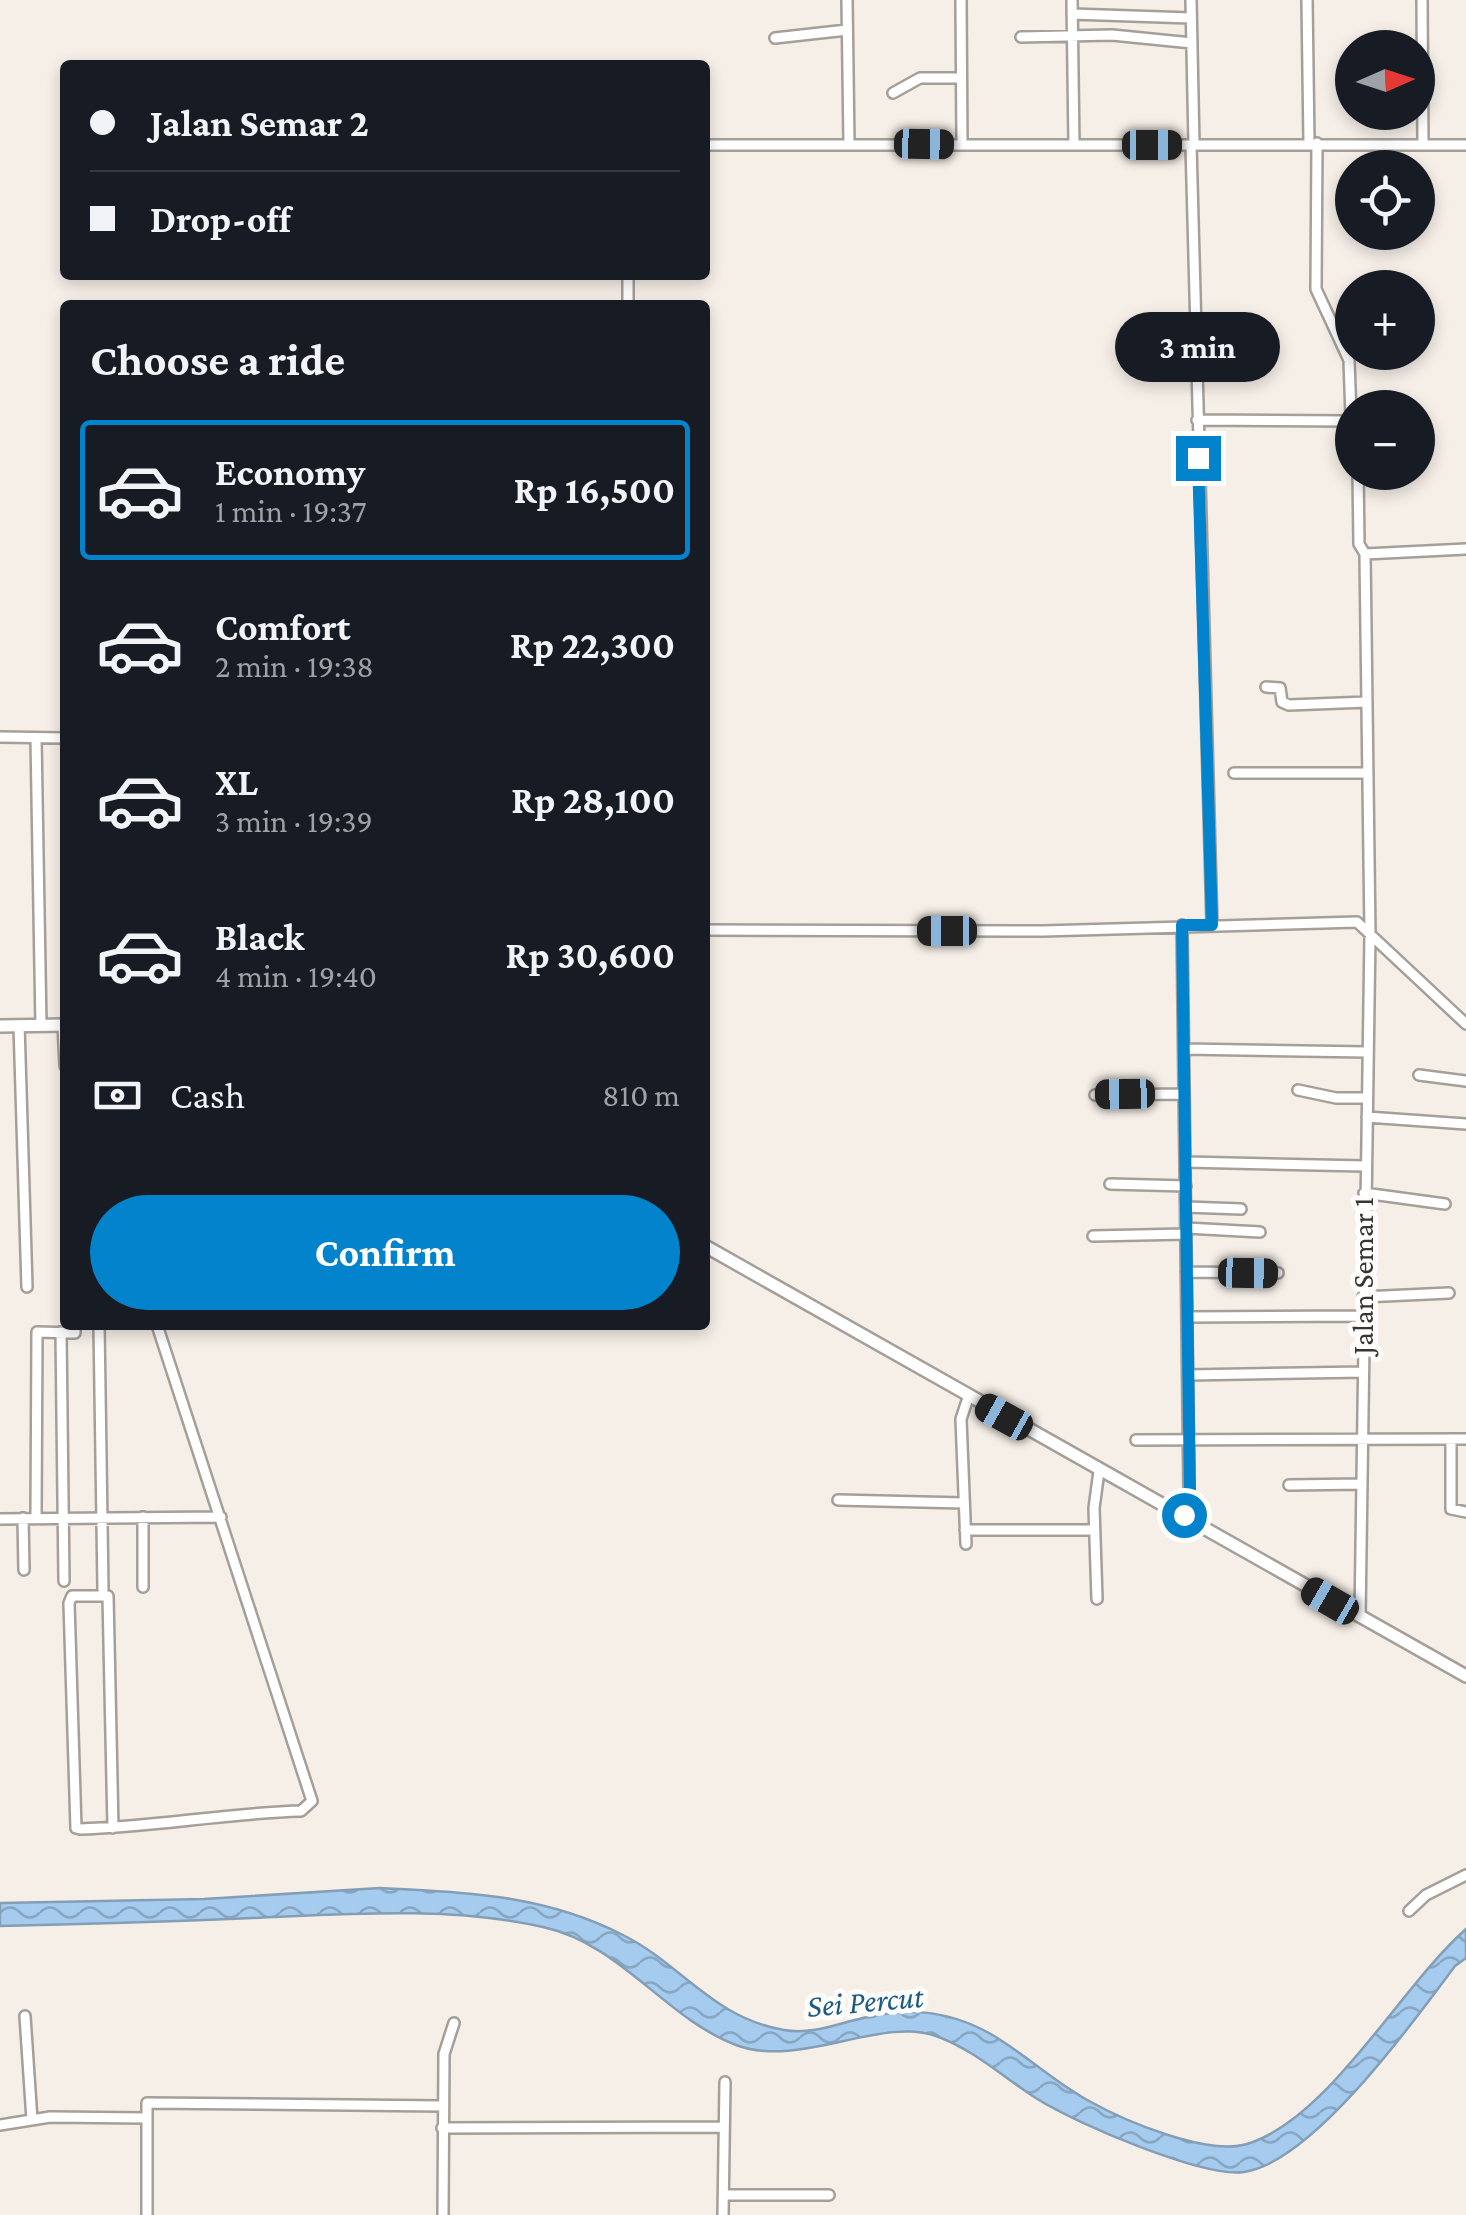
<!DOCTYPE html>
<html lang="en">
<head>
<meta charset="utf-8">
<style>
	body { margin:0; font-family:"Crimson Pro",serif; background:#20242c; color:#f1f3f6; height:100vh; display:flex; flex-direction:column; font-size:38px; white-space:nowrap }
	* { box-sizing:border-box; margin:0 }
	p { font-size:32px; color:#9ea1a6 }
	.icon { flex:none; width:55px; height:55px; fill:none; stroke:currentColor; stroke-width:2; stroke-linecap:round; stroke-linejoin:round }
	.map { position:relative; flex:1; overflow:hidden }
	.panel { position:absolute; left:60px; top:300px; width:650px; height:1030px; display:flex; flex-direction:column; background:#171b24; border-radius:10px; box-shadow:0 5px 15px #0003 }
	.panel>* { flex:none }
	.guide { position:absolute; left:60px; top:60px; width:650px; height:220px; border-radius:10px; box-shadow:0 5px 15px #0003; display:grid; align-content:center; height:220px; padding:0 30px; background:#171b24 }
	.needle { width:65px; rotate:87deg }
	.buttons { position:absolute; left:1335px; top:30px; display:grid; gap:20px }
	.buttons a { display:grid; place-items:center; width:100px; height:100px; border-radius:50%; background:#171b24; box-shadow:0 5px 15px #0003; font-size:50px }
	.end { position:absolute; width:45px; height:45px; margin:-22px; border:12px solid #0383cb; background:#fff; box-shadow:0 0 0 5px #fff }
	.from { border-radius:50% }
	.bubble { position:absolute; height:70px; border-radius:35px; background:#171b24; box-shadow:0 5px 15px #0003; font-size:32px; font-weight:700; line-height:70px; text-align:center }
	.car { position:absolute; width:30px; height:60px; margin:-30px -15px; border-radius:12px; box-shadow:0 0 8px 2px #0007; background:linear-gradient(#222 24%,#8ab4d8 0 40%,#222 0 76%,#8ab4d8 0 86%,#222 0) }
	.guide b { display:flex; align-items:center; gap:35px; height:95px; font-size:38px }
	.guide b+b { border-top:2px solid #363941 }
	.guide i { width:25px; height:25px; background:#f1f3f6 }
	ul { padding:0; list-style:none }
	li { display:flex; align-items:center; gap:30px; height:140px; margin:0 20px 15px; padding:0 10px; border:5px solid transparent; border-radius:10px }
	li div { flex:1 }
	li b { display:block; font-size:38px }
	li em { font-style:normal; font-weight:700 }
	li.on { border-color:#0383cb }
	li>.icon { width:90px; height:90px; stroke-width:1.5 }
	h2 { padding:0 30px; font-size:45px; line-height:120px }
	.pay { display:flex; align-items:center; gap:25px; height:110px; padding:0 30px; font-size:38px }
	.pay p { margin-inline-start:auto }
	.button { display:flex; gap:20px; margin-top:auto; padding:20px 30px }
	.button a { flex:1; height:115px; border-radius:60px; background:#0383cb; color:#fff; font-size:40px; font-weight:700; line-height:115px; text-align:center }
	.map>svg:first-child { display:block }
</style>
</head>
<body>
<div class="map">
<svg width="1466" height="2215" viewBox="0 0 1466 2215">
	<defs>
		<pattern id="water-waves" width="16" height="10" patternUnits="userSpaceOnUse" patternTransform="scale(2.5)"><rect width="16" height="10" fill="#a5ccee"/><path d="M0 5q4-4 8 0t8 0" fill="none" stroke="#87a6c1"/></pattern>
	</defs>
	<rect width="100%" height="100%" fill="#f6efe8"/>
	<path fill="url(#water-waves)" stroke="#849eb6" stroke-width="2.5" d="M380 1888C468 1893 543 1894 623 1935 681 1964 713 2018 784 2030 807 2034 829 2027 851 2021 901 2007 943 2008 989 2033 1024 2053 1054 2082 1089 2101 1125 2121 1207 2156 1247 2144 1329 2119 1401 1986 1466 1929V1958L1455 1966C1414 2021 1313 2162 1244 2172 1203 2178 1076 2123 1039 2100 1005 2079 975 2050 936 2036 883 2016 798 2069 736 2045 665 2018 621 1944 543 1927 449 1906 348 1914 252 1918 168 1922 84 1924 0 1926V1903L204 1899Z"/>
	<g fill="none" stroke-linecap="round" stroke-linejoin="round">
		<g stroke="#a59f99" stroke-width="14">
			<path id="minor" d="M847 0 849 143
				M961 0 962 145
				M1072 0 1074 145
				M1191 0 1194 145
				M1307 0 1309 143
				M1422 0 1423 145
				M1072 14 1191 18
				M1021 37 1112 35 1192 43
				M775 38 847 30
				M893 93 920 78H961
				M1317 143 1316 289 1349 360 1352 445
				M705 145H1466
				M1191 145 1212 925
				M628 275V305
				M1197 420 1351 421
				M1358 472 1359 544 1365 554
				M1266 687 1280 688 1282 702 1289 705 1367 702
				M0 737 65 738
				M36 738 41 1026
				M1234 773H1368
				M1182 925 1189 1493 1183 1518
				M705 930 1043 931 1357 922 1466 1024
				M19 1025 27 1287
				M63 1025 65 1066
				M1184 1049 1367 1052
				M1419 1075 1466 1081
				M1298 1090 1336 1098H1367
				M1095 1095 1184 1094
				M1367 1117 1466 1124
				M1186 1162 1364 1166
				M1110 1184 1186 1186
				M1364 1193 1445 1204
				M1186 1207 1241 1209
				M1186 1228 1260 1232
				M1093 1236 1186 1234
				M1186 1272 1278 1273
				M1363 1297 1449 1293
				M1187 1317 1363 1316
				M99 1325 103 1590
				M61 1332 64 1581
				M1188 1375 1363 1372
				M1451 1439V1509L1466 1512
				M1136 1440 1466 1439
				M1289 1485 1361 1484
				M838 1500 964 1503
				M36 1517 37 1332 75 1333V1325
				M143 1517V1587
				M23 1518 24 1570
				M0 1519 221 1517
				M965 1530H1094
				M966 1544 961 1419 968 1398
				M1097 1599 1094 1508 1099 1471
				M1360 1617 1370 934 1365 554 1466 549
				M113 1828 108 1596H72L69 1603 76 1828 80 1829C154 1827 227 1813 301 1811L312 1801 157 1325
				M1409 1911 1426 1895 1466 1875
				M25 2016 32 2120
				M0 2125 50 2117 146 2118
				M442 2128 724 2127
				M725 2195H829
				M147 2215V2103L442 2106
				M443 2215 444 2054 454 2023
				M723 2215 725 2082"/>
		</g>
		<g stroke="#a59f99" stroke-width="16">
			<path id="tertiary" d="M0 1026 65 1025
				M705 1246 1466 1676"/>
		</g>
		<use href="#minor" stroke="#fff" stroke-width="9"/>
		<use href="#tertiary" stroke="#fff" stroke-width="11"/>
	</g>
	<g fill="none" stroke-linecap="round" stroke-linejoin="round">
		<path stroke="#0383cb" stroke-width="12" d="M1184 1515 1190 1493 1182 925H1212L1198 458"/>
	</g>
	<g text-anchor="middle" stroke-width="10" stroke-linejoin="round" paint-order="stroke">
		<g font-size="30" fill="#373432" stroke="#fffdfc">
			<text transform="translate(1363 1276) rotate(-90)" y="10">Jalan Semar 1</text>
		</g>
		<g font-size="32" font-style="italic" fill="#1d5a85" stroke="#fffdfc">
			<text transform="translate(865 2001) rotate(-5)" y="11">Sei Percut</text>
		</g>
	</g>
</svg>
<div class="buttons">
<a><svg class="needle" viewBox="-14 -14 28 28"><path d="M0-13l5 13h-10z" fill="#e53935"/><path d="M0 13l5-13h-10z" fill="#9ea1a6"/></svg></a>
<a><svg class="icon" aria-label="locate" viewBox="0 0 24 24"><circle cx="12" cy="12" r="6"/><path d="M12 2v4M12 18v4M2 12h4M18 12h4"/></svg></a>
<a>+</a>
<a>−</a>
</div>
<i class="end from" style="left:1184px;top:1515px"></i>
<i class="end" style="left:1198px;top:458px"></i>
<div class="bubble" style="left:1115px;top:312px;width:165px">3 min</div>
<i class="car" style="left:924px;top:144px;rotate:91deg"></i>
<i class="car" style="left:1152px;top:145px;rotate:90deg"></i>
<i class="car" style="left:947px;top:931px;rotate:270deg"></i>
<i class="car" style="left:1125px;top:1094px;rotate:269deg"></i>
<i class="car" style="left:1248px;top:1273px;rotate:91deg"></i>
<i class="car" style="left:1004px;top:1417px;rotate:299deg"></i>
<i class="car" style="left:1330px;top:1601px;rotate:300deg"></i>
<div class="guide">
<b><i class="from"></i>Jalan Semar 2</b>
<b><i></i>Drop-off</b>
</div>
<section class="panel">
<h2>Choose a ride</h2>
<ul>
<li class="on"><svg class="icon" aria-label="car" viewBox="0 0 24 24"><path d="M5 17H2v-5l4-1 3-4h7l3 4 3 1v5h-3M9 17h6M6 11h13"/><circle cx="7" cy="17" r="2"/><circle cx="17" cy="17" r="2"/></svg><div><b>Economy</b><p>1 min · 19:37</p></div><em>Rp 16,500</em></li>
<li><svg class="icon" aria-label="car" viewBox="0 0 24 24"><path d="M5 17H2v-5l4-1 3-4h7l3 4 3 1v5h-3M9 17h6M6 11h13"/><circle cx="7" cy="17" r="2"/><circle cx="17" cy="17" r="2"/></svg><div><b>Comfort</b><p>2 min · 19:38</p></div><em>Rp 22,300</em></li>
<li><svg class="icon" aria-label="car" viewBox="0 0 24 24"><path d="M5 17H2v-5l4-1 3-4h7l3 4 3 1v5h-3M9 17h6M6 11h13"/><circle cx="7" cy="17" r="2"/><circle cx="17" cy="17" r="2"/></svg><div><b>XL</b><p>3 min · 19:39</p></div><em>Rp 28,100</em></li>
<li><svg class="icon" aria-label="car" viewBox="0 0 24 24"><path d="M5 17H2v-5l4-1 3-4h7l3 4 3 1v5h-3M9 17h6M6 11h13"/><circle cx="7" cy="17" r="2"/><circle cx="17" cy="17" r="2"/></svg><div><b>Black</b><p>4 min · 19:40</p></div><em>Rp 30,600</em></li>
</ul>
<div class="pay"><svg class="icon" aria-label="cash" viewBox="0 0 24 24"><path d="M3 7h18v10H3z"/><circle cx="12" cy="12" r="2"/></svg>Cash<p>810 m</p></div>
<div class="button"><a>Confirm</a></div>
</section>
</div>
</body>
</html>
